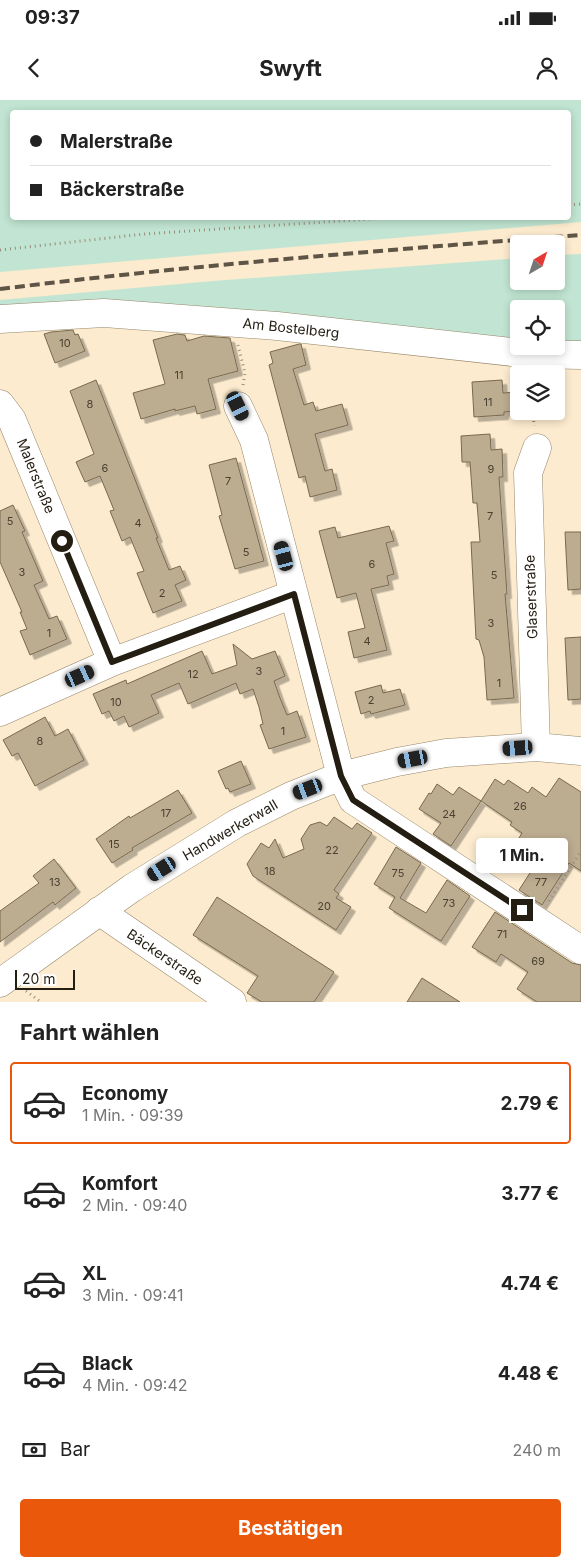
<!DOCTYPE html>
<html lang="de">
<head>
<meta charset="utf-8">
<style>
	body { margin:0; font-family:Inter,sans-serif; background:#f2f2f2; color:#222; height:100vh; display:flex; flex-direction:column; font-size:19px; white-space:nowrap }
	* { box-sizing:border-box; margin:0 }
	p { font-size:16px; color:#767676 }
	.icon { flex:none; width:28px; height:28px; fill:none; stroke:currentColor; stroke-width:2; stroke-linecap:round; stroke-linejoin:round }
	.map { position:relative; height:902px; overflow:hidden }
	.drawer { display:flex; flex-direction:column; background:#fff; flex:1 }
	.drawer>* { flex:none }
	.guide { position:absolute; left:10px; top:10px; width:561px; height:110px; border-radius:5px; box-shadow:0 2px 8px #0003; display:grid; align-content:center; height:110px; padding:0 20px; background:#fff }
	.needle { width:32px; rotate:39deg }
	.controls { position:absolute; left:510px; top:135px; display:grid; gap:10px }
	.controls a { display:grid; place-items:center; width:55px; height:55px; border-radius:5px; background:#fff; box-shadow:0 2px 8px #0003; font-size:25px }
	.scale { position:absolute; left:15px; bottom:12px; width:60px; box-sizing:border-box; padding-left:5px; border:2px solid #231d12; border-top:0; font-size:14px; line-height:18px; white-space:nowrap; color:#231d12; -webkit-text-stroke:4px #fff; paint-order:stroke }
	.end { position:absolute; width:22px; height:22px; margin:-11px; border:6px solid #231d12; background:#fff; box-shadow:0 0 0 2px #fff }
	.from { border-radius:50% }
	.bubble { position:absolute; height:35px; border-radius:5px; background:#fff; box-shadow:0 2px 8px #0003; font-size:16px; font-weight:700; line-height:35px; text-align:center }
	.car { position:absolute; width:15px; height:30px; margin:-15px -8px; border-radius:6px; box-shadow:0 0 4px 1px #0007; background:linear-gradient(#222 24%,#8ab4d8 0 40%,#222 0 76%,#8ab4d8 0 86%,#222 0) }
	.guide b { display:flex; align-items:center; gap:18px; height:48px; font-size:19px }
	.guide b+b { border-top:1px solid #e0e0e0 }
	.guide i { width:12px; height:12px; background:#222 }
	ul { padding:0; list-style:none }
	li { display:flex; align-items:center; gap:15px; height:82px; margin:0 10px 8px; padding:0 10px; border:2px solid transparent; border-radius:5px }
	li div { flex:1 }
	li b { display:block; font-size:19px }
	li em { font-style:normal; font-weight:700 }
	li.selected { border-color:#ea580c }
	li>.icon { width:45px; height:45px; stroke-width:1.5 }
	h2 { padding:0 20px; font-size:22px; line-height:60px }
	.pay { display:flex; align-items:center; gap:12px; height:55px; padding:0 20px; font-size:19px }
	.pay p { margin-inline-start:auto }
	.action { display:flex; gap:10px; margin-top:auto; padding:10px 20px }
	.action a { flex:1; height:58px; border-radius:5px; background:#ea580c; color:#fff; font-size:20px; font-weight:700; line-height:58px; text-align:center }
	.status { display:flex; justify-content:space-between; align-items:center; height:35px; padding:0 25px; background:#fff; direction:ltr }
	.status svg { height:14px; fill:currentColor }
	header { display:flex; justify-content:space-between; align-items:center; height:65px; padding:0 20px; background:#fff; font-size:22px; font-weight:700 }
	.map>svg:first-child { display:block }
</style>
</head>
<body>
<div class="status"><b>09:37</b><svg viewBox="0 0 49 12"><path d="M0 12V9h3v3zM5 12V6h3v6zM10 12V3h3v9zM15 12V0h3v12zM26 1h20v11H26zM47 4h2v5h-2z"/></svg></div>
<header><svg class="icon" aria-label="back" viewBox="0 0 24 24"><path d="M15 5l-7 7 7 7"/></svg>Swyft<svg class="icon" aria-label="person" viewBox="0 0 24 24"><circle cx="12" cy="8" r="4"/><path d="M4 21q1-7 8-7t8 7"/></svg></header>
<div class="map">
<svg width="581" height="902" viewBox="0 0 581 902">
	<defs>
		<filter id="shadow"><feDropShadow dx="4.5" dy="4.5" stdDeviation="0" flood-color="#0004"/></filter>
	</defs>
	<rect width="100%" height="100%" fill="#fcebce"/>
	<path fill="#c1e5d2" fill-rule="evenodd" d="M0 0H581V122L0 172ZM12 12H569V118H12Z
		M581 154V244L556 243V209H519V241L227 208 89 205 0 210V200L213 181 519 158V181H556V155Z"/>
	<path fill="#bcac90" stroke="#78694f" filter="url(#shadow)" d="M73 230 75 235 78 234 85 251 55 263 44 234 51 232Z
		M177 234 185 235 187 241 204 236 230 238 238 271 208 279 216 309 197 314 195 306 175 311V309L141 319 133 293 165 284 153 240Z
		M299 244H301L306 265 293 269 304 305 313 302 316 311 342 304 348 325 315 334 325 371 332 369 337 390 310 397 305 376 299 378 269 265 273 263 270 252Z
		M96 280 158 438H156L169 470 180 466 186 480 175 485 182 501 153 513 137 473 144 471 130 437 122 441 110 411 114 410 100 376 85 382 76 362 94 354 70 291Z
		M502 280 503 293 519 292V311L504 312V315L474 317 472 282Z
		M490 334 491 350 502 349 503 377H499L507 494H505L514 598 487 600 484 557 479 540 476 539 471 442H480L477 403H473L470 362H462L461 336Z
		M236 358 264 461 235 469 219 416 222 415 209 365Z
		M13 405 25 431 22 432 43 481 34 485 49 519 57 516 67 539 30 555 20 531 27 529 20 512H22L0 462V411Z
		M389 426 394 441 386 443 394 474 387 476 389 485 371 489 387 550 354 558 348 532 365 528 356 493 337 498 319 431 335 427 338 438Z
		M565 432H581V489L568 490Z
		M581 537V599L568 600 565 538Z
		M233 544 252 559 275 551 285 576 274 581 280 598 287 615 297 611 306 637 269 649 260 625 263 624 259 607 253 589 240 594 236 583 188 604 179 583 151 595 159 613 129 627 124 616 114 621 109 611 102 614 93 594 126 580 127 584 202 551 212 574 237 565Z
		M381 585 383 593 400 589 405 605 371 614 370 611 361 614 355 592Z
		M45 617 55 636 68 629 84 660 35 686 18 653 12 656 3 640Z
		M241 661 251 684 230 692 228 688 226 689 218 671Z
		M559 678 581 692V771L569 763 542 805 519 790 537 762 514 746 522 733 510 725 512 722 481 701 495 679 504 685 508 680 528 693 532 687 546 697Z
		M437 684 453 695 459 687 481 701 451 746 433 734 441 723 419 709 429 693 431 694Z
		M178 690 192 713 132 748 133 750 112 763 96 739 129 716 130 718Z
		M334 717 352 729 357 723 372 733 334 790 339 794 336 798 351 807 336 830 253 776 247 764 261 743 269 748 275 739 283 758 304 749 301 739 310 725 320 722 327 726Z
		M396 747 421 763 400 798 426 813 447 780 470 796 441 841 389 808 395 797 374 784Z
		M54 759 76 788 55 805 53 802 0 842V811L39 783 33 776Z
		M217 797 334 872 314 902H262L247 893 258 876 193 835Z
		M495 812 572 863 581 865V902H537L517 889 528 872 501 854 496 862 472 847Z
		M422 878 460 902H407Z"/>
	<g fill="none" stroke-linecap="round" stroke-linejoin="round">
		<g stroke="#96876c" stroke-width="29">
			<path id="minor" d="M0 219 104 213 277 226 530 254 581 255
				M0 304 12 320 112 562
				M238 306 254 340 341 676 353 700 581 850
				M0 612 112 562 294 494
				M536 647 528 373 537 348
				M99 811 232 902
				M0 883 132 788 237 723 291 696 341 676 397 662 446 653 536 647 581 651"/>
		</g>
		<path stroke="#998d79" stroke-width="3" stroke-dasharray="1 4" stroke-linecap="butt" d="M569 105 581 104
			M0 150 144 134 386 118
			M238 245 245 273 243 285
			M533 311 534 326
			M549 801 581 751
			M26 891 41 902"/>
		<use href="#minor" stroke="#fff" stroke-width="28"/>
		<path stroke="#5e5546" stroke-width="4" stroke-dasharray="10 5" stroke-linecap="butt" d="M0 189C193 165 387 150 581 135"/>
	</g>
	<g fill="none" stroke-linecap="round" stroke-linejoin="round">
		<path stroke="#231d12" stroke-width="6" d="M62 441 112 562 294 494 341 676 353 700 522 810"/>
	</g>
	<g text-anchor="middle" stroke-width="4" stroke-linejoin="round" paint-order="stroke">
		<g font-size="11" fill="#494132">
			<text x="65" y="247">10</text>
			<text x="179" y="279">11</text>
			<text x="488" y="306">11</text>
			<text x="90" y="308">8</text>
			<text x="105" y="372">6</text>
			<text x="491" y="373">9</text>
			<text x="228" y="385">7</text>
			<text x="490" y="420">7</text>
			<text x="10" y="425">5</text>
			<text x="138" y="427">4</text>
			<text x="246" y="456">5</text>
			<text x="372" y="468">6</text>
			<text x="22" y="476">3</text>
			<text x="494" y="479">5</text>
			<text x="162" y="497">2</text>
			<text x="491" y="527">3</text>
			<text x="49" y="537">1</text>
			<text x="367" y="545">4</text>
			<text x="259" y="575">3</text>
			<text x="193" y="578">12</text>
			<text x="499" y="587">1</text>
			<text x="371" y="604">2</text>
			<text x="116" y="606">10</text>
			<text x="283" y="635">1</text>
			<text x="40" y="645">8</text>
			<text x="520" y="710">26</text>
			<text x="166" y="717">17</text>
			<text x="449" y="718">24</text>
			<text x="114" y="748">15</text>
			<text x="332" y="754">22</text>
			<text x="270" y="775">18</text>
			<text x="398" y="777">75</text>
			<text x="55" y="786">13</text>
			<text x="541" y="786">77</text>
			<text x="449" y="807">73</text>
			<text x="324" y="810">20</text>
			<text x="502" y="838">71</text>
			<text x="538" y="865">69</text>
		</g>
		<g font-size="14" fill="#231d12" stroke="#fff">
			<text transform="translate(291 228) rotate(6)" y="5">Am Bostelberg</text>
			<text transform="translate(36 376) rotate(68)" y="5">Malerstraße</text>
			<text transform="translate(531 497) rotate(-92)" y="5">Glaserstraße</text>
			<text transform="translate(230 730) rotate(-30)" y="5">Handwerkerwall</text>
			<text transform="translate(165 857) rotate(34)" y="5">Bäckerstraße</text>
		</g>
	</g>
</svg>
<div class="controls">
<a><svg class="needle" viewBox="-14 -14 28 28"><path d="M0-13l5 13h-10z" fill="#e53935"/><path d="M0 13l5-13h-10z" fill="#767676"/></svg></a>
<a><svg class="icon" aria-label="locate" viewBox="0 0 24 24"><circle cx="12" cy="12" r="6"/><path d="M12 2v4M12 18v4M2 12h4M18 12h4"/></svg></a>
<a><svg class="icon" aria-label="layers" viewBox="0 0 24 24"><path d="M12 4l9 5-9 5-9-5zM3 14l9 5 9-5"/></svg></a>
</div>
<div class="scale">20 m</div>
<i class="end from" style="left:62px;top:441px"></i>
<i class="end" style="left:522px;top:810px"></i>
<div class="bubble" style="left:476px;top:738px;width:92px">1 Min.</div>
<i class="car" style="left:238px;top:306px;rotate:154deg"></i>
<i class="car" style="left:284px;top:456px;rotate:345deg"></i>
<i class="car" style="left:80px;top:576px;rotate:66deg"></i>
<i class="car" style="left:518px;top:648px;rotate:266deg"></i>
<i class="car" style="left:413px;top:659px;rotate:259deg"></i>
<i class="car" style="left:308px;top:689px;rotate:249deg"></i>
<i class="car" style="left:162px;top:769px;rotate:238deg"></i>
<div class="guide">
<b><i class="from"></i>Malerstraße</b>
<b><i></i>Bäckerstraße</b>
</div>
</div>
<section class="drawer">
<h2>Fahrt wählen</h2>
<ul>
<li class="selected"><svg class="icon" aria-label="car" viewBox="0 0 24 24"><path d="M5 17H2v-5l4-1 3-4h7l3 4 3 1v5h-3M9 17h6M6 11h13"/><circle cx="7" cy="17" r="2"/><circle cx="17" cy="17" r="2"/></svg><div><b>Economy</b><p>1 Min. · 09:39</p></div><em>2.79 €</em></li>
<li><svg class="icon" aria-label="car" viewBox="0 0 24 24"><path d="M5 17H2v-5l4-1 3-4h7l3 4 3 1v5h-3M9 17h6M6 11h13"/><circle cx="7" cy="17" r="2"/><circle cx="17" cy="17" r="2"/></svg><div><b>Komfort</b><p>2 Min. · 09:40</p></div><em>3.77 €</em></li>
<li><svg class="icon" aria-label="car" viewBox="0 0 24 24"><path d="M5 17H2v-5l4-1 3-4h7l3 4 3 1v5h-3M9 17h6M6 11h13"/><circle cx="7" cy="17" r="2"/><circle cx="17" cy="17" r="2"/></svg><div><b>XL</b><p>3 Min. · 09:41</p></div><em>4.74 €</em></li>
<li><svg class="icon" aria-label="car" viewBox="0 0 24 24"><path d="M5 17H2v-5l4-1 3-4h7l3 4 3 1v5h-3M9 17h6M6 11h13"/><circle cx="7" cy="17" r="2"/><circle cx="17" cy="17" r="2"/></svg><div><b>Black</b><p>4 Min. · 09:42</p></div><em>4.48 €</em></li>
</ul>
<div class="pay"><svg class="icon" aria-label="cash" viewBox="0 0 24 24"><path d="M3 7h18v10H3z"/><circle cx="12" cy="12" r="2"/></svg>Bar<p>240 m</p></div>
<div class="action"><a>Bestätigen</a></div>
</section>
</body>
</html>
